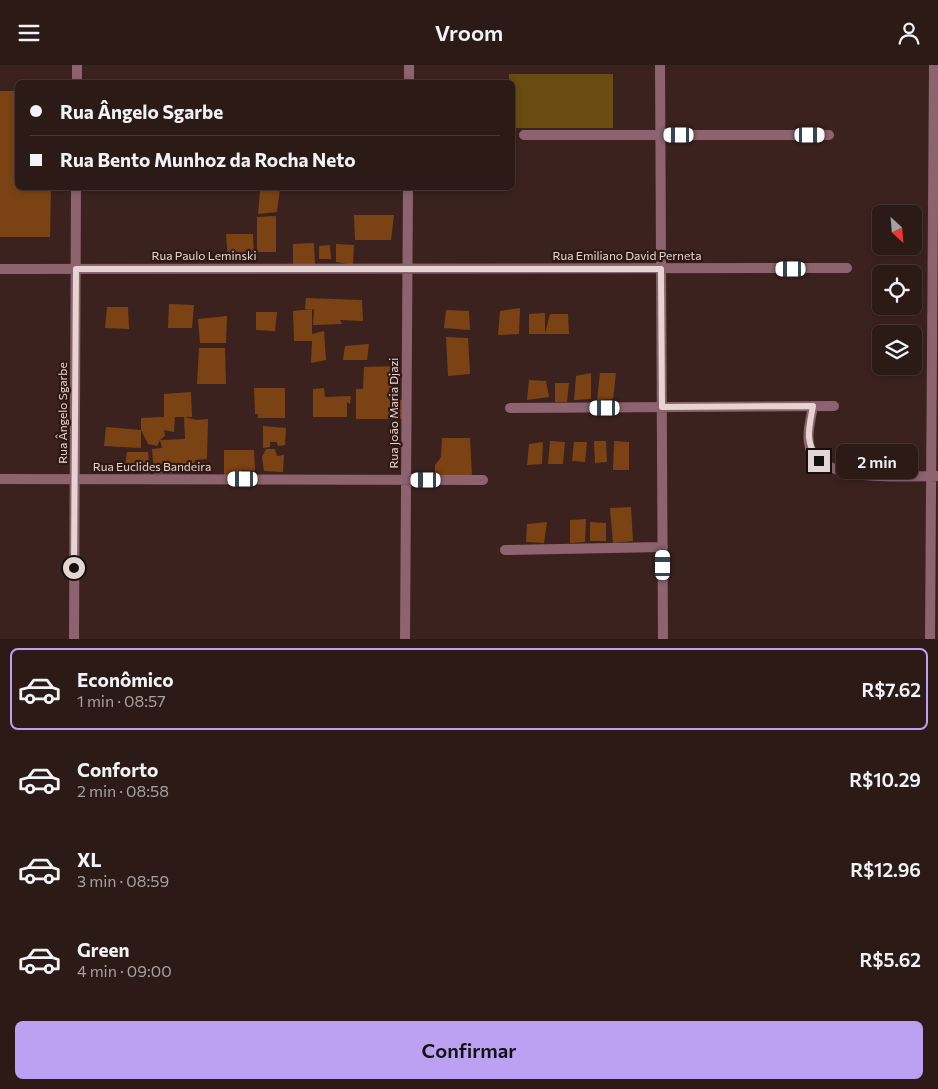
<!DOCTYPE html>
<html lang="pt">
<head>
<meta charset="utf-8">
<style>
	body { margin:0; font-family:Commissioner,sans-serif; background:#382724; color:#f1f3f6; height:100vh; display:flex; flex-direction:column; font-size:19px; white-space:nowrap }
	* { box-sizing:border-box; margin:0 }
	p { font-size:16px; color:#a6a1a1 }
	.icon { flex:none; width:28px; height:28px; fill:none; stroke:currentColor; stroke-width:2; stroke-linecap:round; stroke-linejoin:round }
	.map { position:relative; height:574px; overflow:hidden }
	.panel { display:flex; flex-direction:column; background:#2c1a17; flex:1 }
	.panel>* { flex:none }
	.guide { position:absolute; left:15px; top:15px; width:500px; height:110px; border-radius:8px; box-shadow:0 2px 8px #0003,0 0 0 1px #483836; display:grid; align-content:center; height:110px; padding:0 15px; background:#2c1a17 }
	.needle { width:32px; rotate:154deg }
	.tools { position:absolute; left:872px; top:140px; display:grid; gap:10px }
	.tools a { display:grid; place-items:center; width:50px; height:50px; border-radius:8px; background:#2c1a17; box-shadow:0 2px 8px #0003,0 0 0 1px #483836; font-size:25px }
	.end { position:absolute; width:22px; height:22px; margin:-11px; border:6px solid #e5d4d1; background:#111; box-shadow:0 0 0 2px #111 }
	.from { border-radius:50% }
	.bubble { position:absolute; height:35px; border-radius:8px; background:#2c1a17; box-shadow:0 2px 8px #0003,0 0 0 1px #483836; font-size:16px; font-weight:600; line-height:35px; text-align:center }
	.car { position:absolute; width:15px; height:30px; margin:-15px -8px; border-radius:6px; box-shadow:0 0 4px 1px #0007; background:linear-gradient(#fff 24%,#345 0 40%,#fff 0 76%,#345 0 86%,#fff 0) }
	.guide b { display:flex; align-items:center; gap:18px; height:48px; font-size:19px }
	.guide b+b { border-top:1px solid #483836 }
	.guide i { width:12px; height:12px; background:#f1f3f6 }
	ul { padding:9px 0 0; list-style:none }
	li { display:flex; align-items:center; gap:15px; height:82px; margin:0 10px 8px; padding:0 5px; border:2px solid transparent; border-radius:8px }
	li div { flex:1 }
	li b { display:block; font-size:19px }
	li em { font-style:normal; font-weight:600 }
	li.selected { border-color:#bca0f2 }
	li>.icon { width:45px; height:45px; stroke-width:1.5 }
	.cta { display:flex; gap:10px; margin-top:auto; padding:10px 15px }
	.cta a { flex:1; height:58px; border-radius:8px; background:#bca0f2; color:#111; font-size:20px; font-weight:600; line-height:58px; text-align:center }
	header { display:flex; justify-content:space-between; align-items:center; height:65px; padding:0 15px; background:#2c1a17; font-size:22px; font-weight:600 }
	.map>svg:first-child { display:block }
</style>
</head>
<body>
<header><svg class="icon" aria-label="menu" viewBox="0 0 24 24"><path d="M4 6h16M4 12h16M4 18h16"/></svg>Vroom<svg class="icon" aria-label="person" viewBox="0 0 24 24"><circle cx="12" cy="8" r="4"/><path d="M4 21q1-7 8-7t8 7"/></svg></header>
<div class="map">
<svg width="938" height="574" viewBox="0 0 938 574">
	<rect width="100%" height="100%" fill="#3b221f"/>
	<path fill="#684c11" d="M509 9H613V63H513L512 18 509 17Z"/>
	<path fill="#7b4314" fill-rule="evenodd" d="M0 26H18V122H51L50 172H0Z
		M280 123 277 147 258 149 260 125Z
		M354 150H394L391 175H355Z
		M276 151V187H257V152Z
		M226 169H253L254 195 228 197Z
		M314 178 315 200H293V179Z
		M336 179 354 180 353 200 336 197Z
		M330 180 331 194H319V181Z
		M306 233 362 235 363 256 340 255 342 259 313 260 314 245 312 244V269L324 266 326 295 311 298 312 276H294L293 246 312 244H305Z
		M169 239 194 240 192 263H168Z
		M107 242H128L129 264 105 263Z
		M520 243 519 269 498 270 500 246Z
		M446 245 469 246 470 265 444 263Z
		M256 247H277L275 266 256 265Z
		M545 248V268L550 249H568L569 269H529V249Z
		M227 251 226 278H200L198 254Z
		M446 272 468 273 470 309 448 311Z
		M369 279 367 295H343L345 281Z
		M199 283H225L226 319H197Z
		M398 301V323H389L388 334 403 335 402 354H356V324H363L364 302Z
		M591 308V334L574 335 576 311Z
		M600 308H616L613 334 597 335Z
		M529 315 546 316 549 332 527 335Z
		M555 318H569L567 337H555Z
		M254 323H285V353H258V349H255Z
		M324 323 325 332 351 331 350 339 347 337V352H313V324Z
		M191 327 192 352H184L197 355 208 354 207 394 195 395 193 408 154 409 152 384 162 383 160 375 157 381 148 379 141 365V383L104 381 106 362 141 365V353L164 352V329ZM175 352H184L185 374 160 375 165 371 164 365 174 367Z
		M263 361 286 363 285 380 278 381 277 377H270V382L263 383Z
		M442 373H470L472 411H435V400L441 392Z
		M550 376 565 377 563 399H548Z
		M594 376H606L607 397 595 398Z
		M614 376 629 377V405H613Z
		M543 377 542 399 527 400 529 379Z
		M574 377H587L585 397 572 396Z
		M266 384H275L277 391 284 390 283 407 264 406 262 392Z
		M224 385H254L255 406 242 405 243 414 224 411Z
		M127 387H148L150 409 124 407Z
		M631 442 633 476 613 478 610 443Z
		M586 454 585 477 570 478V455Z
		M547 457 544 478 526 477 527 459Z
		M590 457 606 458V476H590Z"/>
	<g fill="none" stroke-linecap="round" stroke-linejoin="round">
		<path stroke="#8c636e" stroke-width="10" d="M660 0 663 574
			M77 18V0
			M409 18V0
			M524 70H829
			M0 204 847 203
			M813 341C811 354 806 370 810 383 821 418 908 411 938 411
			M510 343 834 341
			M0 414 483 415
			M505 485 663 482
			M74 574 76 122
			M405 574 408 122
			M930 574 934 0"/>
	</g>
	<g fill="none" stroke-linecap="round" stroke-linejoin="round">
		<path stroke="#e5d4d1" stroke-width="6" d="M74 503 76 204H661L662 342 813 341C809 364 804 376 819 396"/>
	</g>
	<g text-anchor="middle" stroke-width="4.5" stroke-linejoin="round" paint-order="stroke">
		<g font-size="12" fill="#e5d4d1" stroke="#301915">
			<text x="204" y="195">Rua Paulo Leminski</text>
			<text x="627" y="195">Rua Emiliano David Perneta</text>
			<text transform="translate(63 348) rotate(-90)" y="4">Rua Ângelo Sgarbe</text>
			<text transform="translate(394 348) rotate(-90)" y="4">Rua João Maria Djazi</text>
			<text x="152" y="406">Rua Euclides Bandeira</text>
		</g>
	</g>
</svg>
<div class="tools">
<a><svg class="needle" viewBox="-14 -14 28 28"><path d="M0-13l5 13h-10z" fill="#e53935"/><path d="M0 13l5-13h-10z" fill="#a6a1a1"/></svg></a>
<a><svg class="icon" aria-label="locate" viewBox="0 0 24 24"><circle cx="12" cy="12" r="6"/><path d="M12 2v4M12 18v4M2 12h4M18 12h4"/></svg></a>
<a><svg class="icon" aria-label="layers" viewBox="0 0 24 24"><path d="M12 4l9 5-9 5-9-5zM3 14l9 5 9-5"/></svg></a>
</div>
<i class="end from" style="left:74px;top:503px"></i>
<i class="end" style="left:819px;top:396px"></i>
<div class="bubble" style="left:836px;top:379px;width:82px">2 min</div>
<i class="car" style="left:679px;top:70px;rotate:270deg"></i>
<i class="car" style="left:810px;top:70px;rotate:90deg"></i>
<i class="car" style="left:791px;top:204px;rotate:270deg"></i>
<i class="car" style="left:605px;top:343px;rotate:270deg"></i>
<i class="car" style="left:243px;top:414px;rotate:270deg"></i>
<i class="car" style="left:426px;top:415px;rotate:270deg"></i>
<i class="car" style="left:663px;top:500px;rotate:0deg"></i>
<div class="guide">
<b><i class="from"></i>Rua Ângelo Sgarbe</b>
<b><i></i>Rua Bento Munhoz da Rocha Neto</b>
</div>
</div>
<section class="panel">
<ul>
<li class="selected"><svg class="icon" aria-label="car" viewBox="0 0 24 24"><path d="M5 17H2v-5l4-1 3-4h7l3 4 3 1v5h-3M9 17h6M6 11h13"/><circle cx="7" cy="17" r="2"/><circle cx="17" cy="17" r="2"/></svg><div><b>Econômico</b><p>1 min · 08:57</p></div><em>R$7.62</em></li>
<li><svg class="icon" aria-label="car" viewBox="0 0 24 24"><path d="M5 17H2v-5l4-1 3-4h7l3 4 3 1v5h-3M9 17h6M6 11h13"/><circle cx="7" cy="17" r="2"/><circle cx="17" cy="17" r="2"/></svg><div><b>Conforto</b><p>2 min · 08:58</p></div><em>R$10.29</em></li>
<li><svg class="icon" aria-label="car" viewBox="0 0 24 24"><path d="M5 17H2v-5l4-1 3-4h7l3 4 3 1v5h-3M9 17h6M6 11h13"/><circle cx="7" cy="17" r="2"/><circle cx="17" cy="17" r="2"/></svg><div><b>XL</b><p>3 min · 08:59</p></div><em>R$12.96</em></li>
<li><svg class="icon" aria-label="car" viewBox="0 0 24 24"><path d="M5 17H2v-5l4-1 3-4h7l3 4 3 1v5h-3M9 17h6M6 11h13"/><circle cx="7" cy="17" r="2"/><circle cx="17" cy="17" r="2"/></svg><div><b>Green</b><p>4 min · 09:00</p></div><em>R$5.62</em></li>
</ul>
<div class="cta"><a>Confirmar</a></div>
</section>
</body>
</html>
